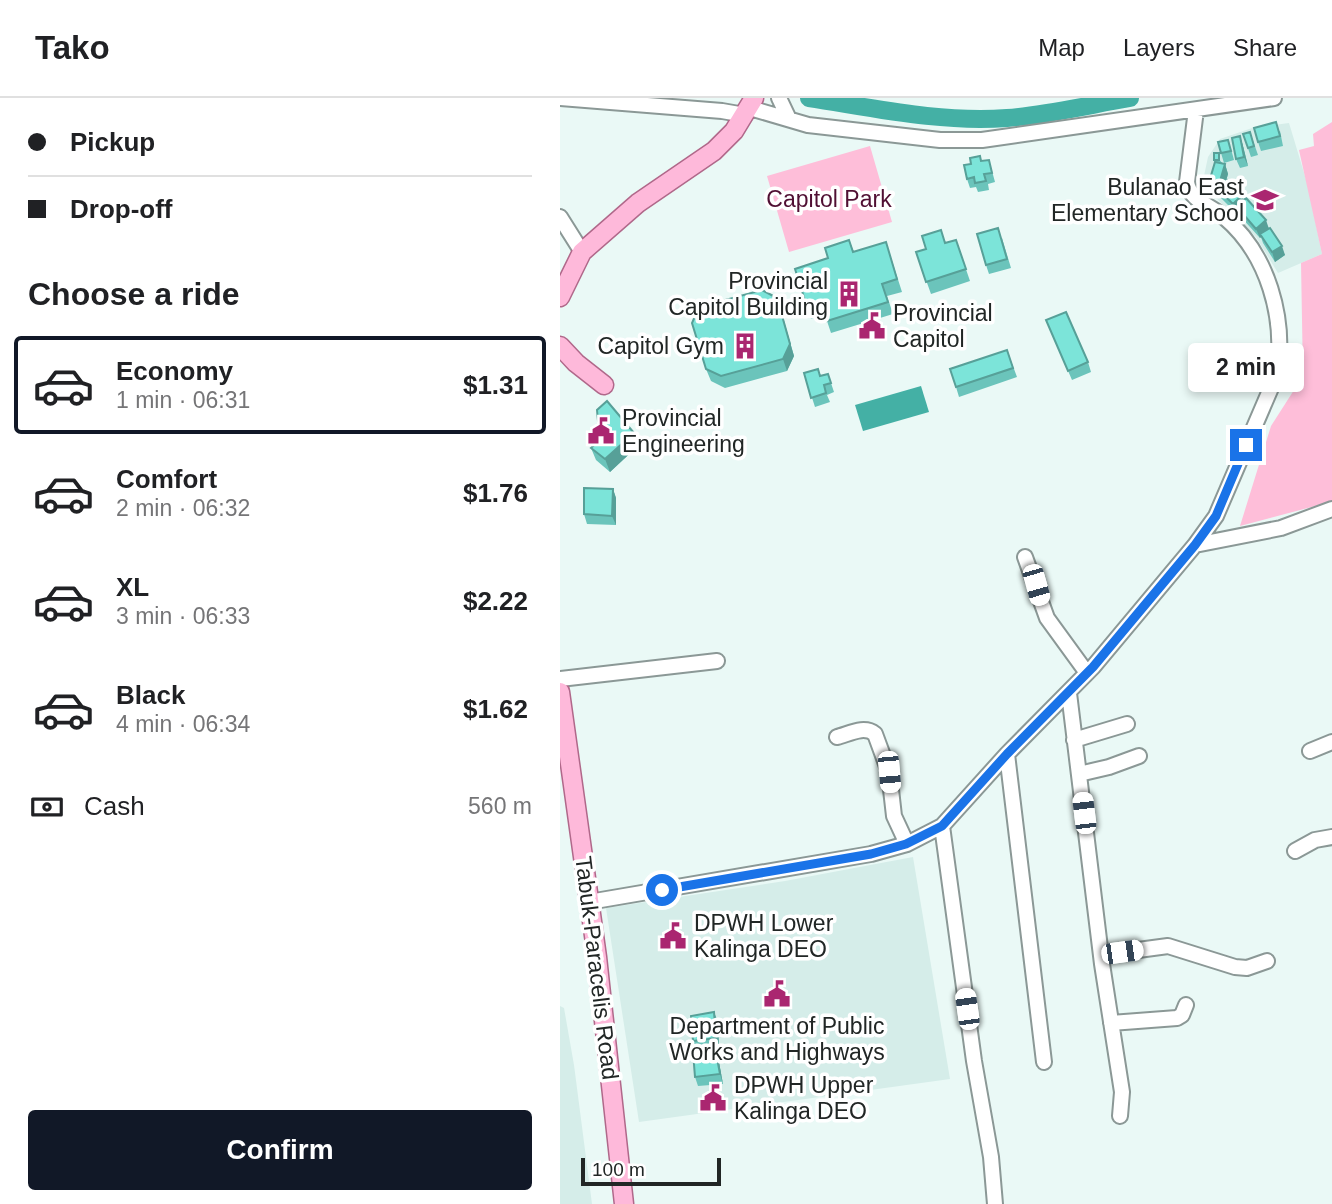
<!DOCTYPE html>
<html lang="en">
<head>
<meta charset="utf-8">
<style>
	body { margin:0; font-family:Arial,sans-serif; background:#f6f6f6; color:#202124; height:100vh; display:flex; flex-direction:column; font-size:26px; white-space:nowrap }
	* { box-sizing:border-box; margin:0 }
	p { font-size:23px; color:#757577 }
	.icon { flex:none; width:38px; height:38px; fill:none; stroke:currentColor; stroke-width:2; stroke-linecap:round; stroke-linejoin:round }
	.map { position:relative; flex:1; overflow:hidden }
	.panel { display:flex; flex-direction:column; background:#fff; width:560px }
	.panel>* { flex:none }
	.hud { display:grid; align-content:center; height:154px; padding:0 28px; background:#fff }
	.scale { position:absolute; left:21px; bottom:18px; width:140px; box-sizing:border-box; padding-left:7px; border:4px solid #212625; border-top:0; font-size:19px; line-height:24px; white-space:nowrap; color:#212625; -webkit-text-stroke:5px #fff; paint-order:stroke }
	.end { position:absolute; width:32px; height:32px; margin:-16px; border:9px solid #1a73e8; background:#fff; box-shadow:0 0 0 4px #fff }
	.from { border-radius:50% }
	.bubble { position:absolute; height:49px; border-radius:7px; background:#fff; box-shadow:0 4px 10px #0003; font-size:23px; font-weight:600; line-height:49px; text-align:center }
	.car { position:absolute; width:21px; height:42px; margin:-21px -10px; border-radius:9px; box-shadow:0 0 5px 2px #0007; background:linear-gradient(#fff 24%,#345 0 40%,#fff 0 76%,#345 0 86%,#fff 0) }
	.hud b { display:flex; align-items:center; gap:24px; height:66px; font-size:26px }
	.hud b+b { border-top:2px solid #e0e0e0 }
	.hud i { width:18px; height:18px; background:#202124 }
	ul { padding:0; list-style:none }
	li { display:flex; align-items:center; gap:21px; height:98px; margin:0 14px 10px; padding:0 14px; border:4px solid transparent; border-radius:7px }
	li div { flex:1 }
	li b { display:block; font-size:26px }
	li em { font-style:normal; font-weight:600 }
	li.selected { border-color:#111827 }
	li>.icon { width:63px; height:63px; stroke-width:1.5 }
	h2 { padding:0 28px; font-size:32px; line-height:84px }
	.pay { display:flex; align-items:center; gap:18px; height:77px; padding:0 28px; font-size:26px }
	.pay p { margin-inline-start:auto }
	.cta { display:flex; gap:14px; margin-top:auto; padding:14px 28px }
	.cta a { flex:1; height:80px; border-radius:7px; background:#111827; color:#fff; font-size:28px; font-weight:600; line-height:80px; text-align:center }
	header { display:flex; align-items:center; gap:42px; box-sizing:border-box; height:98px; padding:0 35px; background:#fff; border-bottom:2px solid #e0e0e0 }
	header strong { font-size:33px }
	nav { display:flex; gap:38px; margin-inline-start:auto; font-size:24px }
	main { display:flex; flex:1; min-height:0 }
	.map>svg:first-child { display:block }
</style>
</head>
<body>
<header>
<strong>Tako</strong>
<nav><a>Map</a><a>Layers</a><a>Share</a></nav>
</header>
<main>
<section class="panel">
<div class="hud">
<b><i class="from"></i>Pickup</b>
<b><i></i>Drop-off</b>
</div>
<h2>Choose a ride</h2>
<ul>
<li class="selected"><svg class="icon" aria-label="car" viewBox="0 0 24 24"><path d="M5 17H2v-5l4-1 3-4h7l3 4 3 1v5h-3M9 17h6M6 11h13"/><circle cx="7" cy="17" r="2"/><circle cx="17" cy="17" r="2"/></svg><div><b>Economy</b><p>1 min · 06:31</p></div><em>$1.31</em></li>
<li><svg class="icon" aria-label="car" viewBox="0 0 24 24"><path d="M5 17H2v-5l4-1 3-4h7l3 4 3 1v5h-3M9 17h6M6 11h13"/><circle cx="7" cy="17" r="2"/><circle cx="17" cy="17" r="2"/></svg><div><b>Comfort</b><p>2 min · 06:32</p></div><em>$1.76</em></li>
<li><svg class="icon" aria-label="car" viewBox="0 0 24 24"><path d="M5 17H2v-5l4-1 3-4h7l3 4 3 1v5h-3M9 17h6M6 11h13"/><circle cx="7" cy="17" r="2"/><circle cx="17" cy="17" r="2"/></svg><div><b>XL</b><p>3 min · 06:33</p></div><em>$2.22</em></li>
<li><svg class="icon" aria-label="car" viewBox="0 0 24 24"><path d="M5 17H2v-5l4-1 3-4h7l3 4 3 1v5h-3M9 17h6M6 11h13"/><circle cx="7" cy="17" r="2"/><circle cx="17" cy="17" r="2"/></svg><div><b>Black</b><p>4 min · 06:34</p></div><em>$1.62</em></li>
</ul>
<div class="pay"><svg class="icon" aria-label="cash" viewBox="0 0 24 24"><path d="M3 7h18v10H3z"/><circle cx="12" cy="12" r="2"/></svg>Cash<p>560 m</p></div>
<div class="cta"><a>Confirm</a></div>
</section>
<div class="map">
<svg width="772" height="1106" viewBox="0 0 772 1106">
	<rect width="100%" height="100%" fill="#eaf9f6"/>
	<path fill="#d5ede9" d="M729 25 748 88 762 156 718 175 696 139 650 94 644 78 648 59 660 41 692 30Z
		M353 759 390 981 79 1024 46 810 225 783Z
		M0 908 4 910 14 967 32 1106H0Z"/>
	<path fill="#febed9" d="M772 24V409L759 407 680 428 711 328 743 278 741 165 762 156 739 52 754 48 753 36Z
		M310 48 332 124 229 154 207 78Z"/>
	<path fill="#44b0a5" d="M361 288 369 314 303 333 295 307Z"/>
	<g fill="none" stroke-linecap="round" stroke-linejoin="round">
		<path stroke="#44b0a5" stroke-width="18" d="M249 0C314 10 381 25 447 20 488 17 529 7 570 0"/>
		<g stroke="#8b9896" stroke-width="18">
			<path id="minor" d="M0 0 162 13 185 17
				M219 0 229 21
				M190 10 248 27 380 42H422L714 0
				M0 119 22 154
				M635 447 656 418 717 276C726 220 708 156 664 119 650 107 630 103 627 84L636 12
				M465 459 487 520 527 575
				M0 581 157 563
				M509 595 542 866 562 994 560 1018
				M277 639C289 636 304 627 315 636L329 674 334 718 347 746
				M514 642 567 626
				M750 653 772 644
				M447 656 484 964
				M519 676 549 669 579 658
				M382 728 414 963 431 1059 435 1106
				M735 753 755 742 772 739
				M29 804 311 756 347 746 382 728 447 656 533 569 635 447 721 430 772 411
				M541 857 608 848 675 869 687 870 707 863
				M551 925 617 920 622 917 626 907"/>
		</g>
		<g stroke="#b0688a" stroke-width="21">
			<path id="major" d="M0 199 22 154 78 105 154 53 174 33 194 0
				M0 248 16 265 44 287
				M0 594 37 859 64 1106"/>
		</g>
		<use href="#minor" stroke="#fff" stroke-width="14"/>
		<use href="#major" stroke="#feb9da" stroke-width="18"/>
	</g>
	<path fill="#6bc4bb" d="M720 33 723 48 701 53 698 44Z
		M690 34 698 57 691 59 683 36Z
		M680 38 683 48 688 68 680 70 676 61Z
		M671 51 674 62 664 65 661 55Z
		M654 55 663 66H665L668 76 666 83 682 97 684 102 709 130 725 157 715 164 703 145 701 139 700 140 680 118 678 113 676 115 661 100 658 91 653 90 650 81 655 64Z
		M429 62 435 84 428 86 429 92 418 94 416 89 410 90 407 81 422 63Z
		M442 140 451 170 429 176 426 167Z
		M289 142 294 154 326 144 342 194 327 198 333 216 271 235 265 217 251 221 247 209 268 160Z
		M396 142 410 183 371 196 356 154Z
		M221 212 234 258 227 273 165 290 151 283 146 271Z
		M486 222 528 264 531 274 512 282Z
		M447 252 457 279 399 299 396 289Z
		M244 275 261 278 268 276 274 294 267 297 270 304 255 309Z
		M38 323 74 335 79 347 50 374 36 362 31 350 44 338Z
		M53 391 56 400V427L27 426 24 416Z
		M158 924 159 949 155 950 158 959 163 986 138 988 135 979 146 953 153 950 136 952 133 943Z"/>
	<path fill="#57a098" d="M680 38 683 48 688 68 684 59Z
		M665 66 668 76 663 93 660 83Z
		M682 97 685 106 677 109 678 113 676 115 673 106Z
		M706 122 709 131 700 140 696 131Z
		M722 148 725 157 715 164 712 154Z
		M217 200 234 258 227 273 223 261Z
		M74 335 79 347 50 374 45 361Z
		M53 391 56 400V427L52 418Z
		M154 914 158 924 159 949 156 940Z
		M155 949 158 959 163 986 160 976Z"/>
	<path fill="#7ce4d9" stroke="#57a098" stroke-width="2" d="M716 24 720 38 698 44 694 30Z
		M690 34 694 48 688 50 683 36Z
		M680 38 684 59 676 61 672 40Z
		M668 42 671 53 661 55 658 44Z
		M654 55H659V62H654Z
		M420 58 421 63 429 62 432 75 424 76 426 83 415 85 414 79 407 81 404 67 411 66 410 60Z
		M655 64 665 66 660 83 650 81Z
		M667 82 682 97 673 106 658 91Z
		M686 100 706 122 696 131 677 109Z
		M438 130 447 161 426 167 417 136Z
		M710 130 722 148 712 154 700 136Z
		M381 132 385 145 396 142 406 171 366 184 356 154 366 151 362 138Z
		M289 142 293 154 326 144 337 181 322 186 328 204 267 223 261 204 247 209 235 171 268 160 265 150Z
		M202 192 217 200 230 246 223 261 161 278 146 271 132 225 139 209Z
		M506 214 528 264 508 273 486 222Z
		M447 252 453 270 396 289 390 271Z
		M258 271 260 278 268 276 271 285 264 287 266 295 251 300 244 275Z
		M47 303 74 335 45 361 31 350 47 335 38 323 37 312Z
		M24 390 53 391 52 418 24 416Z
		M154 914 156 940 133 943 131 918Z
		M155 949 160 976 135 979 133 954 146 953Z"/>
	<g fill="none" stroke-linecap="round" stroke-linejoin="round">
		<path stroke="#1a73e8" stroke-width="9" d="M102 792 311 756 346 746 382 728 447 656 533 569 635 447 656 418 686 347"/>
	</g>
	<defs>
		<g id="school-bare" transform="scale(2.1)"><path d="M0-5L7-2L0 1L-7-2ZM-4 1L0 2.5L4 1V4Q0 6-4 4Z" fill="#aa2670" stroke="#fff" stroke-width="2.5" paint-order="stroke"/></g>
		<g id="building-bare" transform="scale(2.1)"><path d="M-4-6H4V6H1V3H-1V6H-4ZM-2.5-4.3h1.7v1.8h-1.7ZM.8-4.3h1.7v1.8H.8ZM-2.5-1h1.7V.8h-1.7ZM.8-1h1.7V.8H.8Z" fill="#aa2670" stroke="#fff" stroke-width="2.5" paint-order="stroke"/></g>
		<g id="civic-bare" transform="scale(2.1)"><path d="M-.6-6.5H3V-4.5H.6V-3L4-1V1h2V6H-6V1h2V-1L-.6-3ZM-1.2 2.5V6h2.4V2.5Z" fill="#aa2670" stroke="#fff" stroke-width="2.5" paint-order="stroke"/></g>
	</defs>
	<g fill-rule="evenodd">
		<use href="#school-bare" x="705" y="102"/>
		<use href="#building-bare" x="289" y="196"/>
		<use href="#civic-bare" x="312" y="228"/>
		<use href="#building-bare" x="185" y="248"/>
		<use href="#civic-bare" x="41" y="333"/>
		<use href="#civic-bare" x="113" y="838"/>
		<use href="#civic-bare" x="217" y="896"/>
		<use href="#civic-bare" x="153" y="1000"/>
	</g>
	<g text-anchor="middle" stroke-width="7" stroke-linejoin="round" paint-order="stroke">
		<g font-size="23" fill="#212625" stroke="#fff" text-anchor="start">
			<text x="684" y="97" text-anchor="end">Bulanao East<tspan x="684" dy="26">Elementary School</tspan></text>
			<text x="268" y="191" text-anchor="end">Provincial<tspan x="268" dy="26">Capitol Building</tspan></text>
			<text x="333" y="223">Provincial<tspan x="333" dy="26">Capitol</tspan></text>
			<text x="164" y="256" text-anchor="end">Capitol Gym</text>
			<text x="62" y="328">Provincial<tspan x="62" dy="26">Engineering</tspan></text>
			<text x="134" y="833">DPWH Lower<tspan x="134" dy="26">Kalinga DEO</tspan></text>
			<text x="217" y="936" text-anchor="middle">Department of Public<tspan x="217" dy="26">Works and Highways</tspan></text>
			<text x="174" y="995">DPWH Upper<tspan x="174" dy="26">Kalinga DEO</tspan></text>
		</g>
		<g font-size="23" fill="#500f33" stroke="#fff">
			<text x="269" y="109">Capitol Park</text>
		</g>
		<g font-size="23" fill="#212625" stroke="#fff">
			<text transform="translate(37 870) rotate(83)" y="8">Tabuk-Paracelis Road</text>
		</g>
	</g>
</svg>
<div class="scale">100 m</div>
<i class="end from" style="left:102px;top:792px"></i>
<i class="end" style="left:686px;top:347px"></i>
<div class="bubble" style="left:628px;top:245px;width:116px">2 min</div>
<i class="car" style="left:476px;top:487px;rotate:164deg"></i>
<i class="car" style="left:329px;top:674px;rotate:175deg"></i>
<i class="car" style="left:524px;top:715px;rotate:353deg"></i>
<i class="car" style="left:562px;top:854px;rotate:82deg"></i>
<i class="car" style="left:407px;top:911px;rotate:352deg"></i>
</div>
</main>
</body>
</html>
